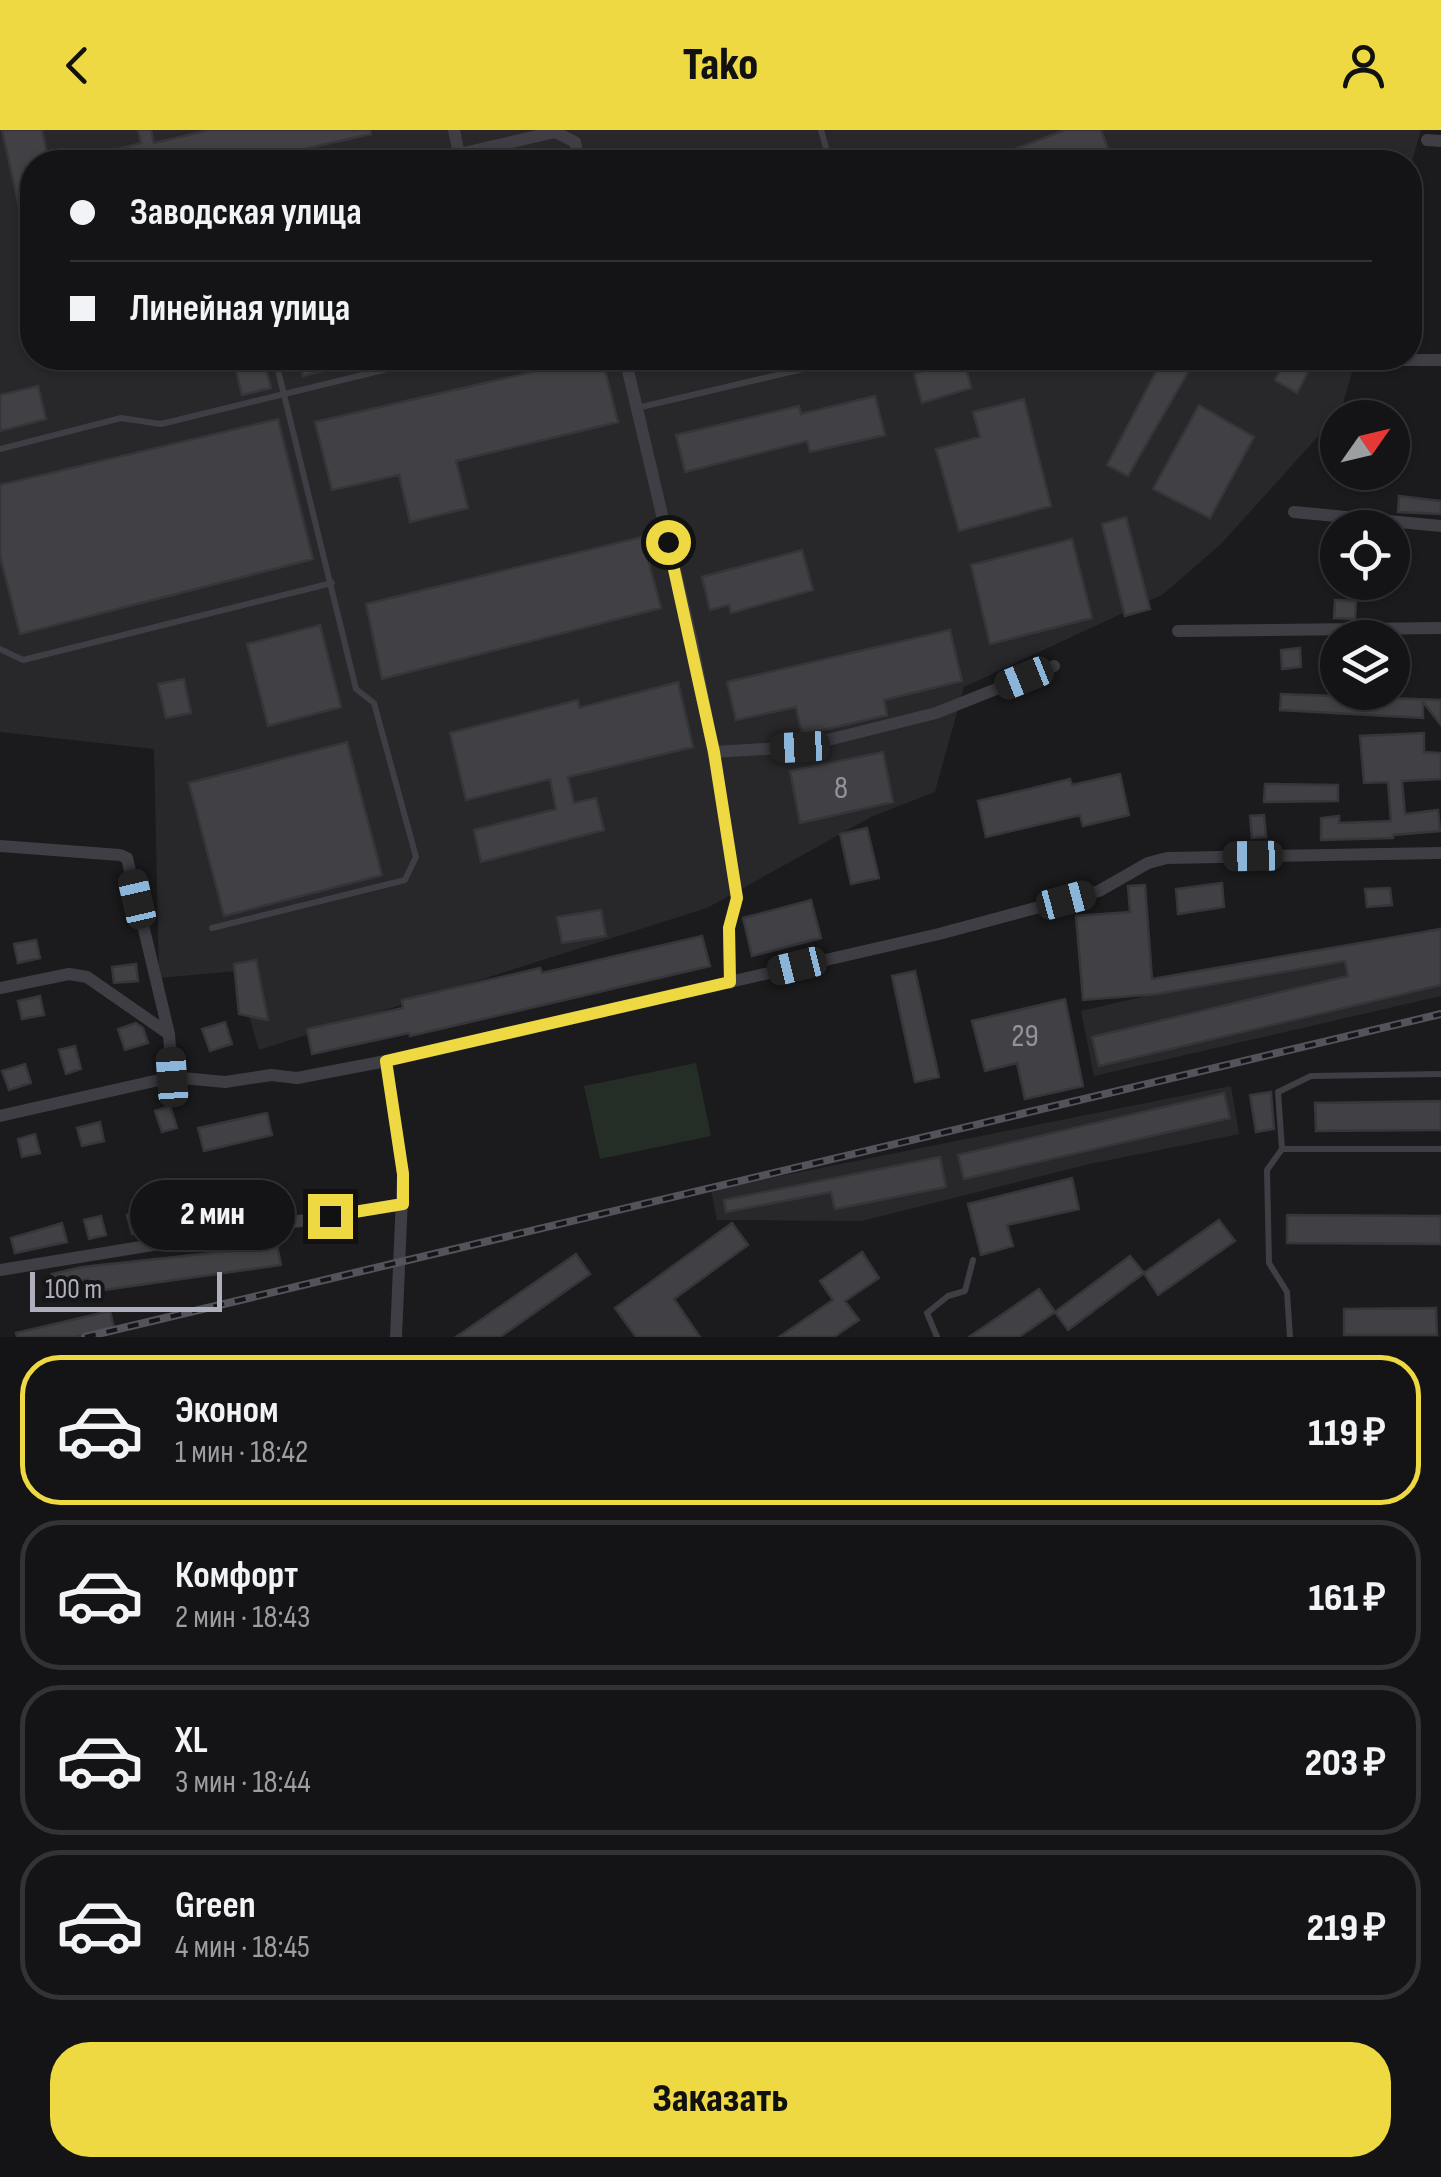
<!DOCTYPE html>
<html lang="ru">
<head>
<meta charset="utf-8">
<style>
	body { margin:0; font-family:"Sofia Sans Condensed",sans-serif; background:#212123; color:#f1f3f6; height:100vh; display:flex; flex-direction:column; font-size:38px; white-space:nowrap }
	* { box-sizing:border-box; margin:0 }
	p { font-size:32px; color:#9d9ea1 }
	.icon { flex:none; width:55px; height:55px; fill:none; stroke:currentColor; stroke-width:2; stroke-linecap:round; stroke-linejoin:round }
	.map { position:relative; height:1207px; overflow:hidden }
	.panel { display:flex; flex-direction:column; background:#141416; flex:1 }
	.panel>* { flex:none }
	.banner { position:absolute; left:20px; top:20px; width:1402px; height:220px; border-radius:40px; box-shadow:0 2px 8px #0004,0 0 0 2px #333335; display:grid; align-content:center; height:220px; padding:0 50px; background:#141416 }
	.needle { width:65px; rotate:56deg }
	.tools { position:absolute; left:1320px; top:270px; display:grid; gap:20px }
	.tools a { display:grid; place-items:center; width:90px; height:90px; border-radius:50%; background:#141416; box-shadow:0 2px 8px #0004,0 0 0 2px #333335; font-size:50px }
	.scale { position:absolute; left:30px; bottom:25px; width:192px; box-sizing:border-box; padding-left:10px; border:5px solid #aeafbc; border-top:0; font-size:28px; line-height:35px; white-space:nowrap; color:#aeafbc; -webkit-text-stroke:8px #161618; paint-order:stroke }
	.end { position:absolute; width:45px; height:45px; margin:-22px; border:12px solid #eed942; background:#111; box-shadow:0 0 0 5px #111 }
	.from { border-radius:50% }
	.bubble { position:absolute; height:70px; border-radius:35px; background:#141416; box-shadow:0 2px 8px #0004,0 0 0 2px #333335; font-size:32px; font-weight:800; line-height:70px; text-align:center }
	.car { position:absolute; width:30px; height:60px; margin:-30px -15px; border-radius:12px; box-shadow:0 0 8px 2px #0007; background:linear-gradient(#222 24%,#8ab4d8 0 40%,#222 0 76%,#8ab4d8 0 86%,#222 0) }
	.banner b { display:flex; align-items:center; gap:35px; height:95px; font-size:38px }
	.banner b+b { border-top:2px solid #333335 }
	.banner i { width:25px; height:25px; background:#f1f3f6 }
	ul { padding:18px 0 0; list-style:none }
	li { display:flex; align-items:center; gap:30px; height:150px; margin:0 20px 15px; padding:0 30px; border:5px solid #333335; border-radius:40px }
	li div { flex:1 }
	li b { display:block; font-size:38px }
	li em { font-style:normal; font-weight:800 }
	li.current { border-color:#eed942 }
	li>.icon { width:90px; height:90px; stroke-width:1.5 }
	.action { display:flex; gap:20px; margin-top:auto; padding:20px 50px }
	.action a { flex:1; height:115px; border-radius:40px; background:#eed942; color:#111; font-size:40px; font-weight:800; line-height:115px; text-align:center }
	header { display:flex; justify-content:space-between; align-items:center; height:130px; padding:0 50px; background:#eed942; color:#111; font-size:45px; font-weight:800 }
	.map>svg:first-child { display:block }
</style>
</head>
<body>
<header><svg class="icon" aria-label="back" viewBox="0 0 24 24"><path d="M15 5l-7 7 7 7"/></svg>Tako<svg class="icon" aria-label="person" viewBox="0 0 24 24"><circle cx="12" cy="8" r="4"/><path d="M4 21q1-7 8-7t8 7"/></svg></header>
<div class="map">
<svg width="1441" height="1207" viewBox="0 0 1441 1207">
	<rect width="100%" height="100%" fill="#1b1b1d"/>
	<path fill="#28272a" d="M0 0H1421L1410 38V32H32V228H1356L1341 281 1221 414 1162 465 964 557 935 662 873 686 707 778 259 920 236 841 159 848 154 619 0 602Z
		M1441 797V866L1094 946 1081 881Z
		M1231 956 1239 1004 1094 1033 862 1091 717 1090 711 1060Z"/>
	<path fill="#252d27" d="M696 933 711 1006 600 1029 584 956Z"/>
	<path fill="#414044" stroke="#363539" stroke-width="2.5" d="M2 0H42L49 32H32V117H28Z
		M138 0H151L154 13 209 0H370L371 4 246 32H113L111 21 141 13Z
		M1065 0H1101L1113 32H981Z
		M233 228H263L271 258 242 265Z
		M299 228H363L364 231 303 246Z
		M593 228H602L618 292 456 331 468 378 410 392 399 345 332 360 315 292Z
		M920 228H964L971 258 922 273 914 244 923 241Z
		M1145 228H1196L1128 346 1107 335 1159 236Z
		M1287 228H1315L1297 263 1275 250Z
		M38 256 46 289 0 301V265Z
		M875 266 885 305 810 322 807 311 685 342 676 305 799 276 801 284Z
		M1024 269 1051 376 959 401 936 319 980 307 973 282Z
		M1199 275 1254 307 1210 388 1153 359Z
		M278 289 313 429 20 504 0 426V355Z
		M1399 366 1441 371V384L1398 382Z
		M1126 387 1150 479 1125 486 1102 394Z
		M642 407 661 478 382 549 366 474Z
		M1072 409 1092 488 990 514 971 435Z
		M802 420 813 460 731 483 729 475 710 480 702 447Z
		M1335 470 1356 471 1355 489 1334 488Z
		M320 495 341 577 268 596 247 514Z
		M950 500 962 551 884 570 887 585 802 605 796 577 736 590 727 552Z
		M1300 518 1301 537 1282 539 1281 520Z
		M184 549 191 583 166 588 158 554Z
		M678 552 693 617 568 647 574 673 596 668 604 700 481 732 474 700 556 679 550 649 466 670 450 603 578 570 579 578Z
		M1281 564 1441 570V595L1423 572V588L1280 580Z
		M1424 603V622L1441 623V649L1402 651 1405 684 1438 680 1440 701 1393 705V708L1321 710V688L1339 686V693L1391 691 1388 652 1364 653 1360 606Z
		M347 612 382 745 224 786 189 653Z
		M883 622 893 672 800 693 790 641Z
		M1120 644 1129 685 1083 696 1080 685 986 707 978 671 1070 649 1072 655Z
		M1265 654 1338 655V671L1264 672Z
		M1264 685 1266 707 1252 708 1250 686Z
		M867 698 879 748 851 754 840 704Z
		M1222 753 1224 777 1178 784 1176 759Z
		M1145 755 1152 849 1441 799V855L1099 936 1092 907 1348 846 1345 831 1157 864 1083 870 1076 786 1130 782 1128 756Z
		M1390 758 1392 775 1367 777 1365 759Z
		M811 770 821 808 752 826 743 788Z
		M601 780 606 806 562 813 557 787Z
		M702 806 710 836 410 906 409 903 312 924 307 899 403 878 402 870 540 838 542 843Z
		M36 810 40 828 18 833 14 814Z
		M256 830 268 890 239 884 234 834Z
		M136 834 138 851 114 853 112 837Z
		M915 841 939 947 915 952 892 846Z
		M40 866 44 885 22 889 18 871Z
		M1065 869 1083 956 1025 969 1017 933 985 941 972 891Z
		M225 892 232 914 210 921 202 899Z
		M136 893 143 898 148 913 125 920 118 899Z
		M75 916 81 939 66 944 59 920Z
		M25 934 31 953 9 960 2 941Z
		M1271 962 1274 999 1256 1002 1250 965Z
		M1224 963 1230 988 964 1049 958 1025Z
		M1441 971V1000L1316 1001 1315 973Z
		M170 976 177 998 162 1002 155 981Z
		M267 983 272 1005 204 1021 198 998Z
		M100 992 104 1011 82 1016 77 998Z
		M35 1004 40 1023 22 1027 18 1009Z
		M940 1027 946 1057 835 1079 831 1062 726 1082 724 1070Z
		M1072 1048 1079 1079 1007 1095 1013 1116 981 1125 968 1074Z
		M183 1074 188 1093 170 1098 169 1094 132 1104 127 1085Z
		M1287 1085 1441 1086V1114L1287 1113Z
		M101 1086 106 1105 89 1109 84 1090Z
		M1219 1090 1235 1111 1158 1165 1144 1143Z
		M62 1093 67 1112 15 1123 11 1108Z
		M732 1093 748 1115 674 1169 700 1207H636L615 1178Z
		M277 1116 281 1135 89 1162 88 1149 56 1158 52 1144 82 1137Z
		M862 1122 879 1148 845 1171 859 1190 834 1207H779L833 1170 820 1151Z
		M576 1124 590 1144 500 1207H456Z
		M1130 1126 1144 1143 1068 1200 1055 1182Z
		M1039 1159 1055 1182 1019 1207H969Z
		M1436 1178 1437 1205H1344V1179Z
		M110 1181 114 1198 74 1207H17L16 1203Z"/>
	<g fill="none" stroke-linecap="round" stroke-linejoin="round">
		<path stroke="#3e3e44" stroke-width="6" d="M821 0 830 32
			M428 32 458 25
			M637 278 850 228
			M0 319 121 288 161 294 433 228
			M0 519 23 530 332 453
			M212 798 405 750 416 727 374 573 356 559 275 228
			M1282 1019H1441
			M937 1207 927 1183 948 1166 965 1161 973 1130
			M1290 1207 1287 1162 1269 1133 1267 1040 1282 1019 1278 962 1311 946 1441 944"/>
		<path stroke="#3e3e44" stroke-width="12" d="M454 0 459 24 555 2 575 12 579 32
			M1427 10 1441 11
			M625 228 692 512 715 630 737 768 729 798 730 853
			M1368 230H1441
			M1294 382 1441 396
			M1178 501 1441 498
			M713 622 800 617 936 583 1054 536
			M0 716 120 725 127 728 169 904
			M0 858 69 844 87 847 169 904 172 947
			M386 931 403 1044 396 1207
			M0 986 172 947 225 952 271 945 297 948 386 931 939 804 1099 761 1148 733 1167 728 1441 723
			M0 1140 403 1074"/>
		<g stroke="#53535b" stroke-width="8">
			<path id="rail" d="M85 1207 1441 884"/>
		</g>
		<use href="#rail" stroke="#161618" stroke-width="4" stroke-dasharray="11" stroke-linecap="butt"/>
	</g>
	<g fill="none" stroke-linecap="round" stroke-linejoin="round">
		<path stroke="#eed942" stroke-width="12" d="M330 1086 403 1074V1044L386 931 730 852 729 798 737 768 714 622 668 412"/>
	</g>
	<g text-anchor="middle" stroke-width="10" stroke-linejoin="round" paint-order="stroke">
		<g font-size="32" fill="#93939e">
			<text x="841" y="668">8</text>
			<text x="1025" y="916">29</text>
		</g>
	</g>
</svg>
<div class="tools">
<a><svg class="needle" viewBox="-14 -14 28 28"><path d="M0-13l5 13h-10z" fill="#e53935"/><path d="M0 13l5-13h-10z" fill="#9d9ea1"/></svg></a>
<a><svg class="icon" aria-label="locate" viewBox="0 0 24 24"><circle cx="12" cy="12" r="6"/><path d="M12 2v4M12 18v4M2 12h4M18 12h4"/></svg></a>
<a><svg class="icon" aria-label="layers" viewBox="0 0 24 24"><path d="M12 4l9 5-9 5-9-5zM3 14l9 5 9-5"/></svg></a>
</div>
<div class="scale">100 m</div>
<i class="end from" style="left:668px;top:412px"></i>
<i class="end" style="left:330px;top:1086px"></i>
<div class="bubble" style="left:130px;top:1050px;width:165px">2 мин</div>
<i class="car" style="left:1024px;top:548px;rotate:248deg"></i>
<i class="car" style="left:800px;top:617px;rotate:267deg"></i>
<i class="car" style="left:1253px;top:726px;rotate:269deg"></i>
<i class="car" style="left:137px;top:769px;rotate:347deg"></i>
<i class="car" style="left:1066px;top:770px;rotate:75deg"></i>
<i class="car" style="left:797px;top:836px;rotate:256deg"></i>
<i class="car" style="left:172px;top:947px;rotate:356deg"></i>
<div class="banner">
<b><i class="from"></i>Заводская улица</b>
<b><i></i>Линейная улица</b>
</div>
</div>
<section class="panel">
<ul>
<li class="current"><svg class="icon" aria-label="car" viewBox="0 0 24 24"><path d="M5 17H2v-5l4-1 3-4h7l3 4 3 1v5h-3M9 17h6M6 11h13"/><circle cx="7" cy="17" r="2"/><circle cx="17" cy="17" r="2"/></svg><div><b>Эконом</b><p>1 мин · 18:42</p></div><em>119 ₽</em></li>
<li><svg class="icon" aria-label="car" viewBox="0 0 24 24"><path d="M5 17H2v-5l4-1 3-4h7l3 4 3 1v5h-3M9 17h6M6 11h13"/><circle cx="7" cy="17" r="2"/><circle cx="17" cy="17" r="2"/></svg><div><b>Комфорт</b><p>2 мин · 18:43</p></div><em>161 ₽</em></li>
<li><svg class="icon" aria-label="car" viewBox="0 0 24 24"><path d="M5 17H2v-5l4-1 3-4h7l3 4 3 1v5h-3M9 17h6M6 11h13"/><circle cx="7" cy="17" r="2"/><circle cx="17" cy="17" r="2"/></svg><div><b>XL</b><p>3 мин · 18:44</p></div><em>203 ₽</em></li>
<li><svg class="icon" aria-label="car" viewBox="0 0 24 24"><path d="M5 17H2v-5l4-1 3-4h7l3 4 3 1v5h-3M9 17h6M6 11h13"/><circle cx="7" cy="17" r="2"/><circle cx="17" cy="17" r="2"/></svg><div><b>Green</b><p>4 мин · 18:45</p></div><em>219 ₽</em></li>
</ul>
<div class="action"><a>Заказать</a></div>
</section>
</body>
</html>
